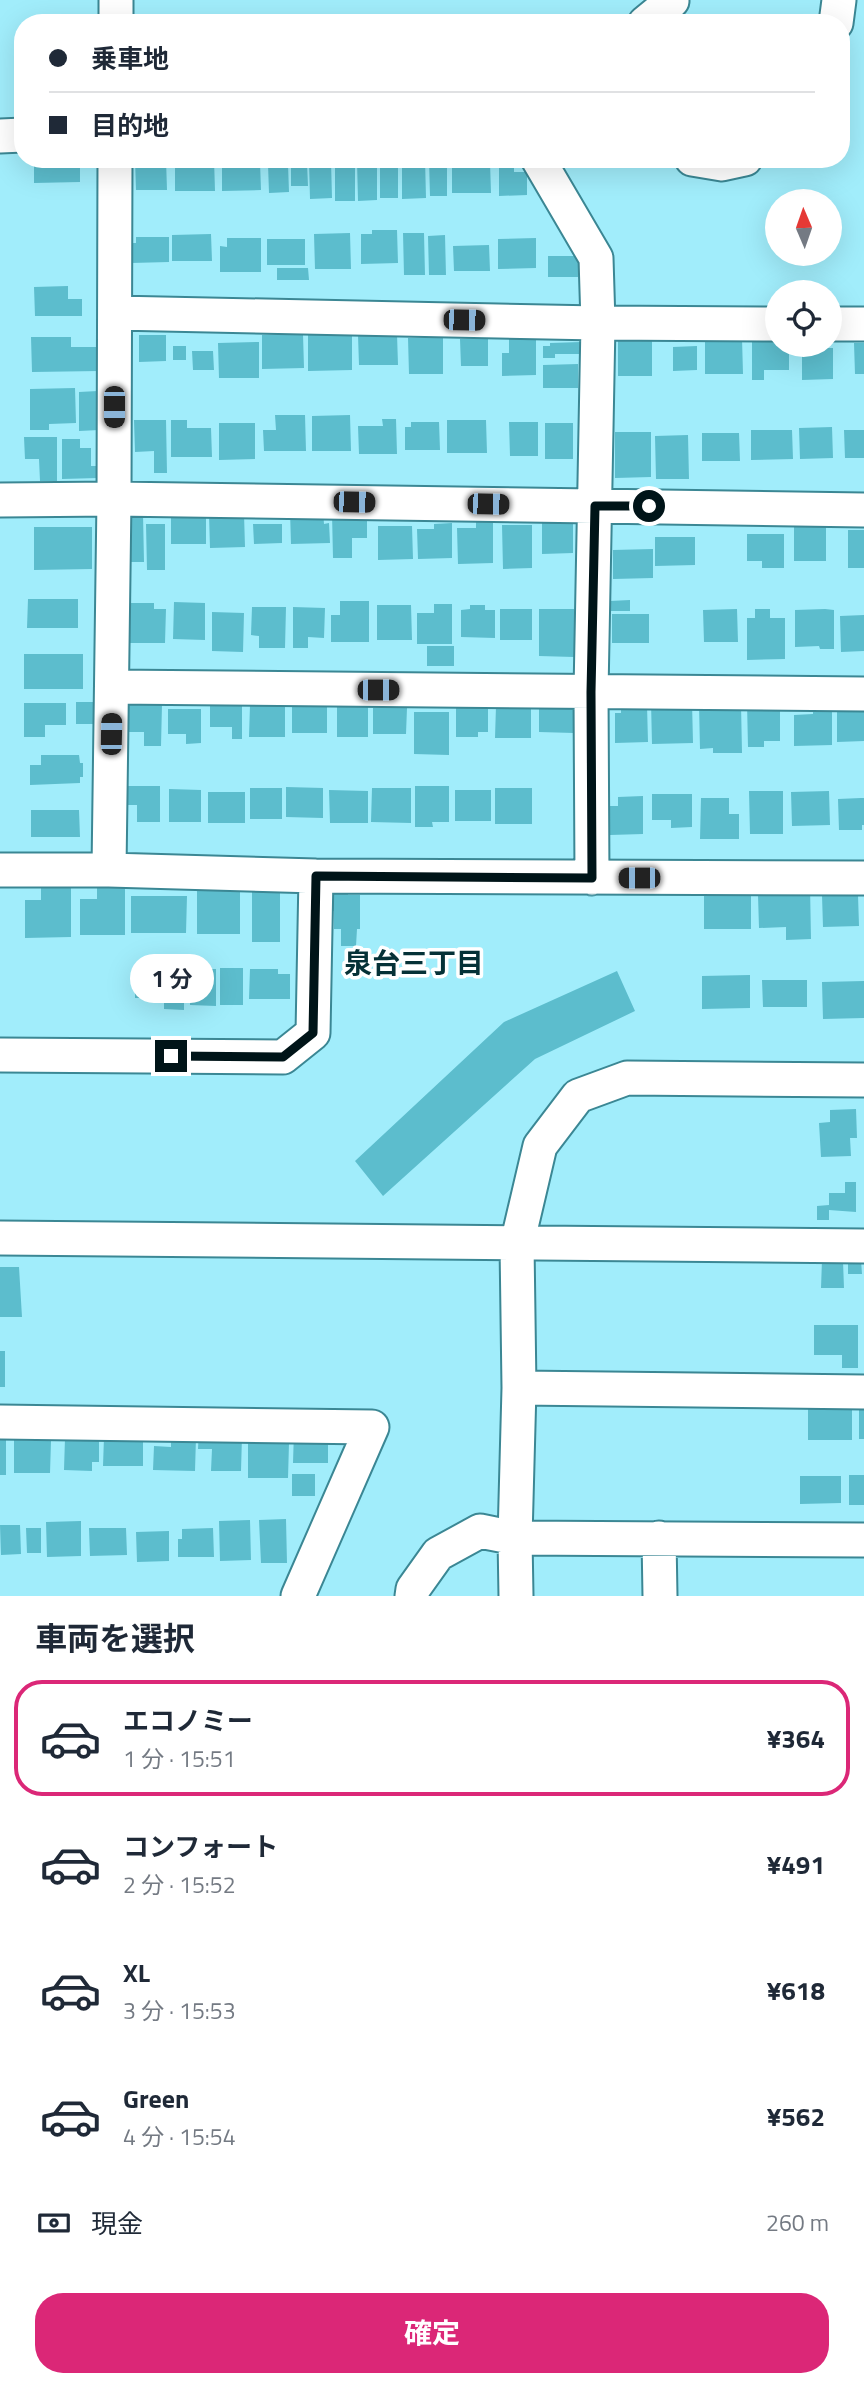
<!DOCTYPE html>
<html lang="ja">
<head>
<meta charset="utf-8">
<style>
	body { margin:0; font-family:"Titillium Web","Noto Sans JP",sans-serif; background:#f6f6f7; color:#1f2937; height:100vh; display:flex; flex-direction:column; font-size:26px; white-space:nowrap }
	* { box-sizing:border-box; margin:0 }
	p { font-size:23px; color:#747a83 }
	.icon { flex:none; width:38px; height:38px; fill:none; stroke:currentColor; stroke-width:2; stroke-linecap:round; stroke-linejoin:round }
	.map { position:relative; height:1596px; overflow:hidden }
	.side { display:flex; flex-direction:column; background:#fff; flex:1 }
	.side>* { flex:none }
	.guide { position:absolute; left:14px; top:14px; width:836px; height:154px; border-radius:28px; box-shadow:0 7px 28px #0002; display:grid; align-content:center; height:154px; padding:0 35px; background:#fff }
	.needle { width:46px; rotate:358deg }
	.controls { position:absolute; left:765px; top:189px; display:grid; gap:14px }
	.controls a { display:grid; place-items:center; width:77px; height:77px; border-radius:50%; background:#fff; box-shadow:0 7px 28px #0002; font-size:35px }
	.end { position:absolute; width:32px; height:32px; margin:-16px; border:9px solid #001418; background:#fff; box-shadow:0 0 0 4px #fff }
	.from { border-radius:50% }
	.bubble { position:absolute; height:49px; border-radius:24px; background:#fff; box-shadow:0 7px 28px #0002; font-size:23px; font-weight:700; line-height:49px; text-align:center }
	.car { position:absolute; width:21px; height:42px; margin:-21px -10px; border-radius:9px; box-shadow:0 0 5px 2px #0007; background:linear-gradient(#222 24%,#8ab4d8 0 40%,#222 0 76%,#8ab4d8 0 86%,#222 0) }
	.guide b { display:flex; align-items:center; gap:24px; height:66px; font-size:26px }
	.guide b+b { border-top:2px solid #e0e1e3 }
	.guide i { width:18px; height:18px; background:#1f2937 }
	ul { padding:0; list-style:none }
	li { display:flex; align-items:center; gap:21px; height:116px; margin:0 14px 10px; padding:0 21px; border:4px solid transparent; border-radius:28px }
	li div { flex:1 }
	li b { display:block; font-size:26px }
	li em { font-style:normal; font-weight:700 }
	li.on { border-color:#db2777 }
	li>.icon { width:63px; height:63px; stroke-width:1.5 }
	h2 { padding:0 35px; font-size:32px; line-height:84px }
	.pay { display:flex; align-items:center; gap:18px; height:77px; padding:0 35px; font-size:26px }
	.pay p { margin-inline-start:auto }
	.cta { display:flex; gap:14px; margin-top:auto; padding:14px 35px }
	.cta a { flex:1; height:80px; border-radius:28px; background:#db2777; color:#fff; font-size:28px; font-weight:700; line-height:80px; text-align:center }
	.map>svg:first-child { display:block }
</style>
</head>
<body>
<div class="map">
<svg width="864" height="1596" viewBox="0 0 864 1596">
	<rect width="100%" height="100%" fill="#a1edfb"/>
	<path fill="#5cbdcd" d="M34 159H80V182L34 183Z
		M135 159H166L167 190H136Z
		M197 159H214L215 191H175V162L197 161Z
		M398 159V198H380V160Z
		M402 159H425L426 198 402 199Z
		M429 159H447V196H430Z
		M357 160H377V200L358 201Z
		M309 161H331L332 198 310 199Z
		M335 161H355V201H335Z
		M260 162 261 190 222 191V163Z
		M490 162 491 193H452V163Z
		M307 163 308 186H291V164Z
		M499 163H514V172H527V195L499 196Z
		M268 164H288L289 192 269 193Z
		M372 230H397L398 263 361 264V234H372Z
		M350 233 351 269H315L314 234Z
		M403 233H424L425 275H404Z
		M211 234 212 261H172V235Z
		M445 235 446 275H429L428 236Z
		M136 237H169V262L131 263V243H136Z
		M227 238H261V272H220V246L227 247Z
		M536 238V268L498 269V239Z
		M267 239H305V265H267Z
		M489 245 490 271H454L453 246Z
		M548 256H578V277H548Z
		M277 268H308L309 280H277Z
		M68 286V299H82V316H35L34 287Z
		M303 334 304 368 262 369V335Z
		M397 334 398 365H359L358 335Z
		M139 335H166V361L139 362Z
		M308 335H352V370L308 371Z
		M618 335H652V376H618Z
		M31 337H71V347H99V371L32 372Z
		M408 338H443V374H409Z
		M488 338V366H461L460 339Z
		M536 338V375L502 376V353H509V339Z
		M705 338H742L743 374H705Z
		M752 339H777V345H789V370H764V380H752Z
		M259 342V378H219L218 343Z
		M581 342V354H555V358H543V346H550V343Z
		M854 343H864V374H855Z
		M173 346H186V360H173Z
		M697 346V370L673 371V347Z
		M802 348H833V379L802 380Z
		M192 351H213L214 370H193Z
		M578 364V388H543V365Z
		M75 388 76 423 49 424V430H30V389Z
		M98 391 99 430 79 431V392Z
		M275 415H305L306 451H264L263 430H276Z
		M350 415 351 451H312V416Z
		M382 419H396L397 454H359L358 426H383Z
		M134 420H166L167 473H154V451L135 452Z
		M171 420H187V428H211L212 457H171Z
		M447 420H486L487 453H447Z
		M411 422H439L440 450H405V427H411Z
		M509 422H538V456H510Z
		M219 423H255V459L219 460Z
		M545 423H573V459H545Z
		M832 427 833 458 800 459 799 428Z
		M751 430H792L793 459 751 460Z
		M844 430H864V458H845Z
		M615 432H651V477L615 478Z
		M702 433H739L740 461H702Z
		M688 435 689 479H656L655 436Z
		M24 437H57V481H40L39 459H25Z
		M62 439H80V448H91V466H98V478L62 479Z
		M290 511H323L324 524 329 523 330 543 291 544Z
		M332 513H367V538H352V558H333Z
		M493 513V563L458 564 457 528H476V514Z
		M125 514H143L144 562H125Z
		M206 514V544H171V515Z
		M209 514H244L245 547 210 548Z
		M573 517V553L542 554V518Z
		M826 521V561H794V522Z
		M452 523V558L418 559 417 529H434V524Z
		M146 524H165V570H147Z
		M253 524H282V543L254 544Z
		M502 525H532V568L503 569Z
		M378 526H412L413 559 378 560Z
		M34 527H92V569L34 570Z
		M848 530H864V568H848Z
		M747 534H784V568H762V561H747Z
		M655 537H695V565L655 566Z
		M653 549V578L613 579V550Z
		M28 599H78V628H27Z
		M630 600V611H610V601Z
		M340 601H369V642H331V615H340Z
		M174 602 205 603V640L173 639Z
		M126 603H154V609H166L165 643H125Z
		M434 604H452V644H417V613H434Z
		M377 605H411L412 640H377Z
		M470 605H485V610H495V638L461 637V610L470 609Z
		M252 607H286L285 648H259V636L251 635Z
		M293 607 325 608 324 638 308 637V648H293Z
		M500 609H532V640H500Z
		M539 609H574V657L539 656Z
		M737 609 738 642H704L703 610Z
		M755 609H770V618H785V659L747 660V618H755Z
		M825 609 834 610V649H820L819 646 795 647V610Z
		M212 612 244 613 243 652 212 651Z
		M612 614H649V643H612Z
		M864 615V651L841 652 840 616Z
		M427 646H454V666H427Z
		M24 654H83V689H24Z
		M337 699H368V737H337Z
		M76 702H96L95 724H76Z
		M456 702H488V732H478V737H456Z
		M651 702H692L693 743 652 744Z
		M780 702V741H764V747H748L747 703Z
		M24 703H66V725H45V737H24Z
		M539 703 574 704V733L539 732Z
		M128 704H162L161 746H144V732H128Z
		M210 704H242V739H232V727H210Z
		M292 704H327V733H292Z
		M699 704H741L742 753H713V748L700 749Z
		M250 705 285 706V737H249Z
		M647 705 648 742 615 743V713H621V706Z
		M864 705V741L837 742V710Z
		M496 706H531V738H495Z
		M832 706V745L794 746V715L813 714V707Z
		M373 708H407L406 734H373Z
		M168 709H201V743L186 744V734H168Z
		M414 712H449V755L414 754Z
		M41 755H79L80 763H83V777H80V783L30 785V765H41Z
		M126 786H160V822H137V805H126Z
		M415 786H449V822H432L433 827H415Z
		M286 787 323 788V818L286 817Z
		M250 788H282V819H250Z
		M372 788H411V823L371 822Z
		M495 788H532V824H495Z
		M169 789 201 790V822H169Z
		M329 790 368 791V823H330Z
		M455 790H491V821H455Z
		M749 791H783V834H750Z
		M829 791 830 825 792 826 791 792Z
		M208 792H245V823H208Z
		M652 794H692V827L671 828V820H652Z
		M643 796V834L610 835V806H618V797Z
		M701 798H729V814H739V839H700Z
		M861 798H864V825H862V830H839L838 799Z
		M31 810H79L80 837H31Z
		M41 884H71V937L25 938V900H41Z
		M97 884H125V935H80V899H97Z
		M252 886H280V942H252Z
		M810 886 811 939 786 940V927L759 928 758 895H784V887Z
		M197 888H240V934H197Z
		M327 888 348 889V895H360V929H357L356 946H341V929H334V911H327Z
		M751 888V929H704V889Z
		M822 895H858L859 926 823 927Z
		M131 896H187L186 933H131Z
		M220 968H243V1005H220Z
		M135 969H168V974H184V1010L164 1009V998H135Z
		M191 969H216V1006L190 1005Z
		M250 969H278V974H290V999H249Z
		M617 971 635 1011 535 1059 383 1196 355 1161 504 1022Z
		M750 975V1008L702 1009V976Z
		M762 980H807V1007H763Z
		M864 981V1018L823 1019 822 982Z
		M856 1109 857 1138H850L851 1156 821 1157 819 1123 830 1122V1110Z
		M845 1182H856V1212L829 1210V1220H817V1206L829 1205V1193H845Z
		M822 1260 843 1261 844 1288H821Z
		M848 1260H861L862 1274H848Z
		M0 1267H19L22 1317H0Z
		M814 1325H858V1368H842V1355H814Z
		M0 1351H5V1387H0Z
		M859 1403H864V1439H859Z
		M852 1405V1440H808V1406Z
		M199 1429 242 1436 241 1471H211L212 1449H198Z
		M294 1431 328 1432V1463H293Z
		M0 1435H6V1475H0Z
		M171 1436 196 1437 195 1471 153 1470 154 1446 171 1447Z
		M104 1437H143V1466H103Z
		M65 1438H99V1462H92V1471L64 1470Z
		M14 1440 51 1441 50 1473H14Z
		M248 1442 289 1443 288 1478H248Z
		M292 1474H315V1496H292Z
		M849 1475H864V1505H849Z
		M800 1476H841V1503L800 1504Z
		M286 1519 287 1563H261L259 1520Z
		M250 1520 251 1560 220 1561 219 1521Z
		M81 1521V1556L47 1557 46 1522Z
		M0 1525H20L21 1554 1 1555Z
		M26 1528H41V1553H27Z
		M89 1528H126L127 1555 90 1556Z
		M213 1528 214 1557H178V1539H182V1529Z
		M169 1531V1561L137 1562 136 1532Z"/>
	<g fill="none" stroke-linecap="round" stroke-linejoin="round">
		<g stroke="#3b8794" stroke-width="37">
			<path id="minor" d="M116 23V0
				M645 23 672 1
				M836 23 839 0
				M0 136 23 135
				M538 159 596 258 598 323 591 692 592 878
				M692 159 722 164 745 159
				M115 313 598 323 777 324
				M830 324H864
				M0 500 114 499 864 510
				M112 687 864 694
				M0 870H109L316 876 864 878
				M109 870 114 499 115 159
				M0 1055 283 1057 313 1033 316 876
				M0 1238 864 1246
				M519 1388 864 1392
				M0 1422 372 1427 298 1596
				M659 1538 660 1596
				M412 1596 413 1589 438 1554 480 1531 515 1538 864 1540
				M516 1596 515 1538 519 1388 517 1244 540 1146 578 1096 627 1078 864 1080"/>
		</g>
		<use href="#minor" stroke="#fff" stroke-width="33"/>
	</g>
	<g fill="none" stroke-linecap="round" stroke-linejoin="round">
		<path stroke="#001418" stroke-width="9" d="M171 1056 283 1057 313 1033 316 876 592 878 591 692 595 506H649"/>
	</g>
	<g text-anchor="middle" stroke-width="7" stroke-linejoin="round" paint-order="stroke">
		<g font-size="28" font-weight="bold" fill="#053137" stroke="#fff">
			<text x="414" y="973">泉台三丁目</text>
		</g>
	</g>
</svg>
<div class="controls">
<a><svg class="needle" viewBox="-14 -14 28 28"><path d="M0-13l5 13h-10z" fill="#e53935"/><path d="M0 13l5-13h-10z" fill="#747a83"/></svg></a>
<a><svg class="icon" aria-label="locate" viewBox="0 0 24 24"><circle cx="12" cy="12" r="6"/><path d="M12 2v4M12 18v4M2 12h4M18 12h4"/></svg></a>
</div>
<i class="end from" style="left:649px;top:506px"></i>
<i class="end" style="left:171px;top:1056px"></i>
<div class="bubble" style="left:130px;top:954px;width:84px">1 分</div>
<i class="car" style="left:464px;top:320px;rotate:91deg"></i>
<i class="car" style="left:114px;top:407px;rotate:180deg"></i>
<i class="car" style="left:354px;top:502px;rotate:91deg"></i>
<i class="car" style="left:488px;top:504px;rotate:91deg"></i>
<i class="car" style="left:378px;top:690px;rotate:90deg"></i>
<i class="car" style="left:111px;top:734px;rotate:1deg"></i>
<i class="car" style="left:639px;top:878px;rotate:270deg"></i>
<div class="guide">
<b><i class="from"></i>乗車地</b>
<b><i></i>目的地</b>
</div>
</div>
<section class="side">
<h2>車両を選択</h2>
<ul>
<li class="on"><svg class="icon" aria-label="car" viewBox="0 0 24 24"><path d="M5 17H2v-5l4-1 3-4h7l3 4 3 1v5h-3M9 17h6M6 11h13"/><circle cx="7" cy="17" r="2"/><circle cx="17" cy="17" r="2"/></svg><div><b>エコノミー</b><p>1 分 · 15:51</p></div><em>¥364</em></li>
<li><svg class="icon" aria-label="car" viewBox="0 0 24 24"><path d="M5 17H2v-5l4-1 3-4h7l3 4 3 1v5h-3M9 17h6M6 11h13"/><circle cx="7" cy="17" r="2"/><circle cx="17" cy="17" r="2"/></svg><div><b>コンフォート</b><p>2 分 · 15:52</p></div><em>¥491</em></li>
<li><svg class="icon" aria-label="car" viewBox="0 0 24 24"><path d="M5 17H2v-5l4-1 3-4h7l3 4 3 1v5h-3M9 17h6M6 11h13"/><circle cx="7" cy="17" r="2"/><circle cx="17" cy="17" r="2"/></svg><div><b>XL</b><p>3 分 · 15:53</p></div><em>¥618</em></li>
<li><svg class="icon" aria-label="car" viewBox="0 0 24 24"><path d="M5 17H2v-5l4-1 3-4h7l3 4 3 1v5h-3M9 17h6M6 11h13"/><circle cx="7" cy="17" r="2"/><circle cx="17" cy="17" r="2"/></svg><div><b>Green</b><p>4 分 · 15:54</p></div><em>¥562</em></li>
</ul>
<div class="pay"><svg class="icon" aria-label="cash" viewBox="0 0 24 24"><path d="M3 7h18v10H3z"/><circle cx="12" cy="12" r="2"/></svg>現金<p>260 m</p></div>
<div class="cta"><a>確定</a></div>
</section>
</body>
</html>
